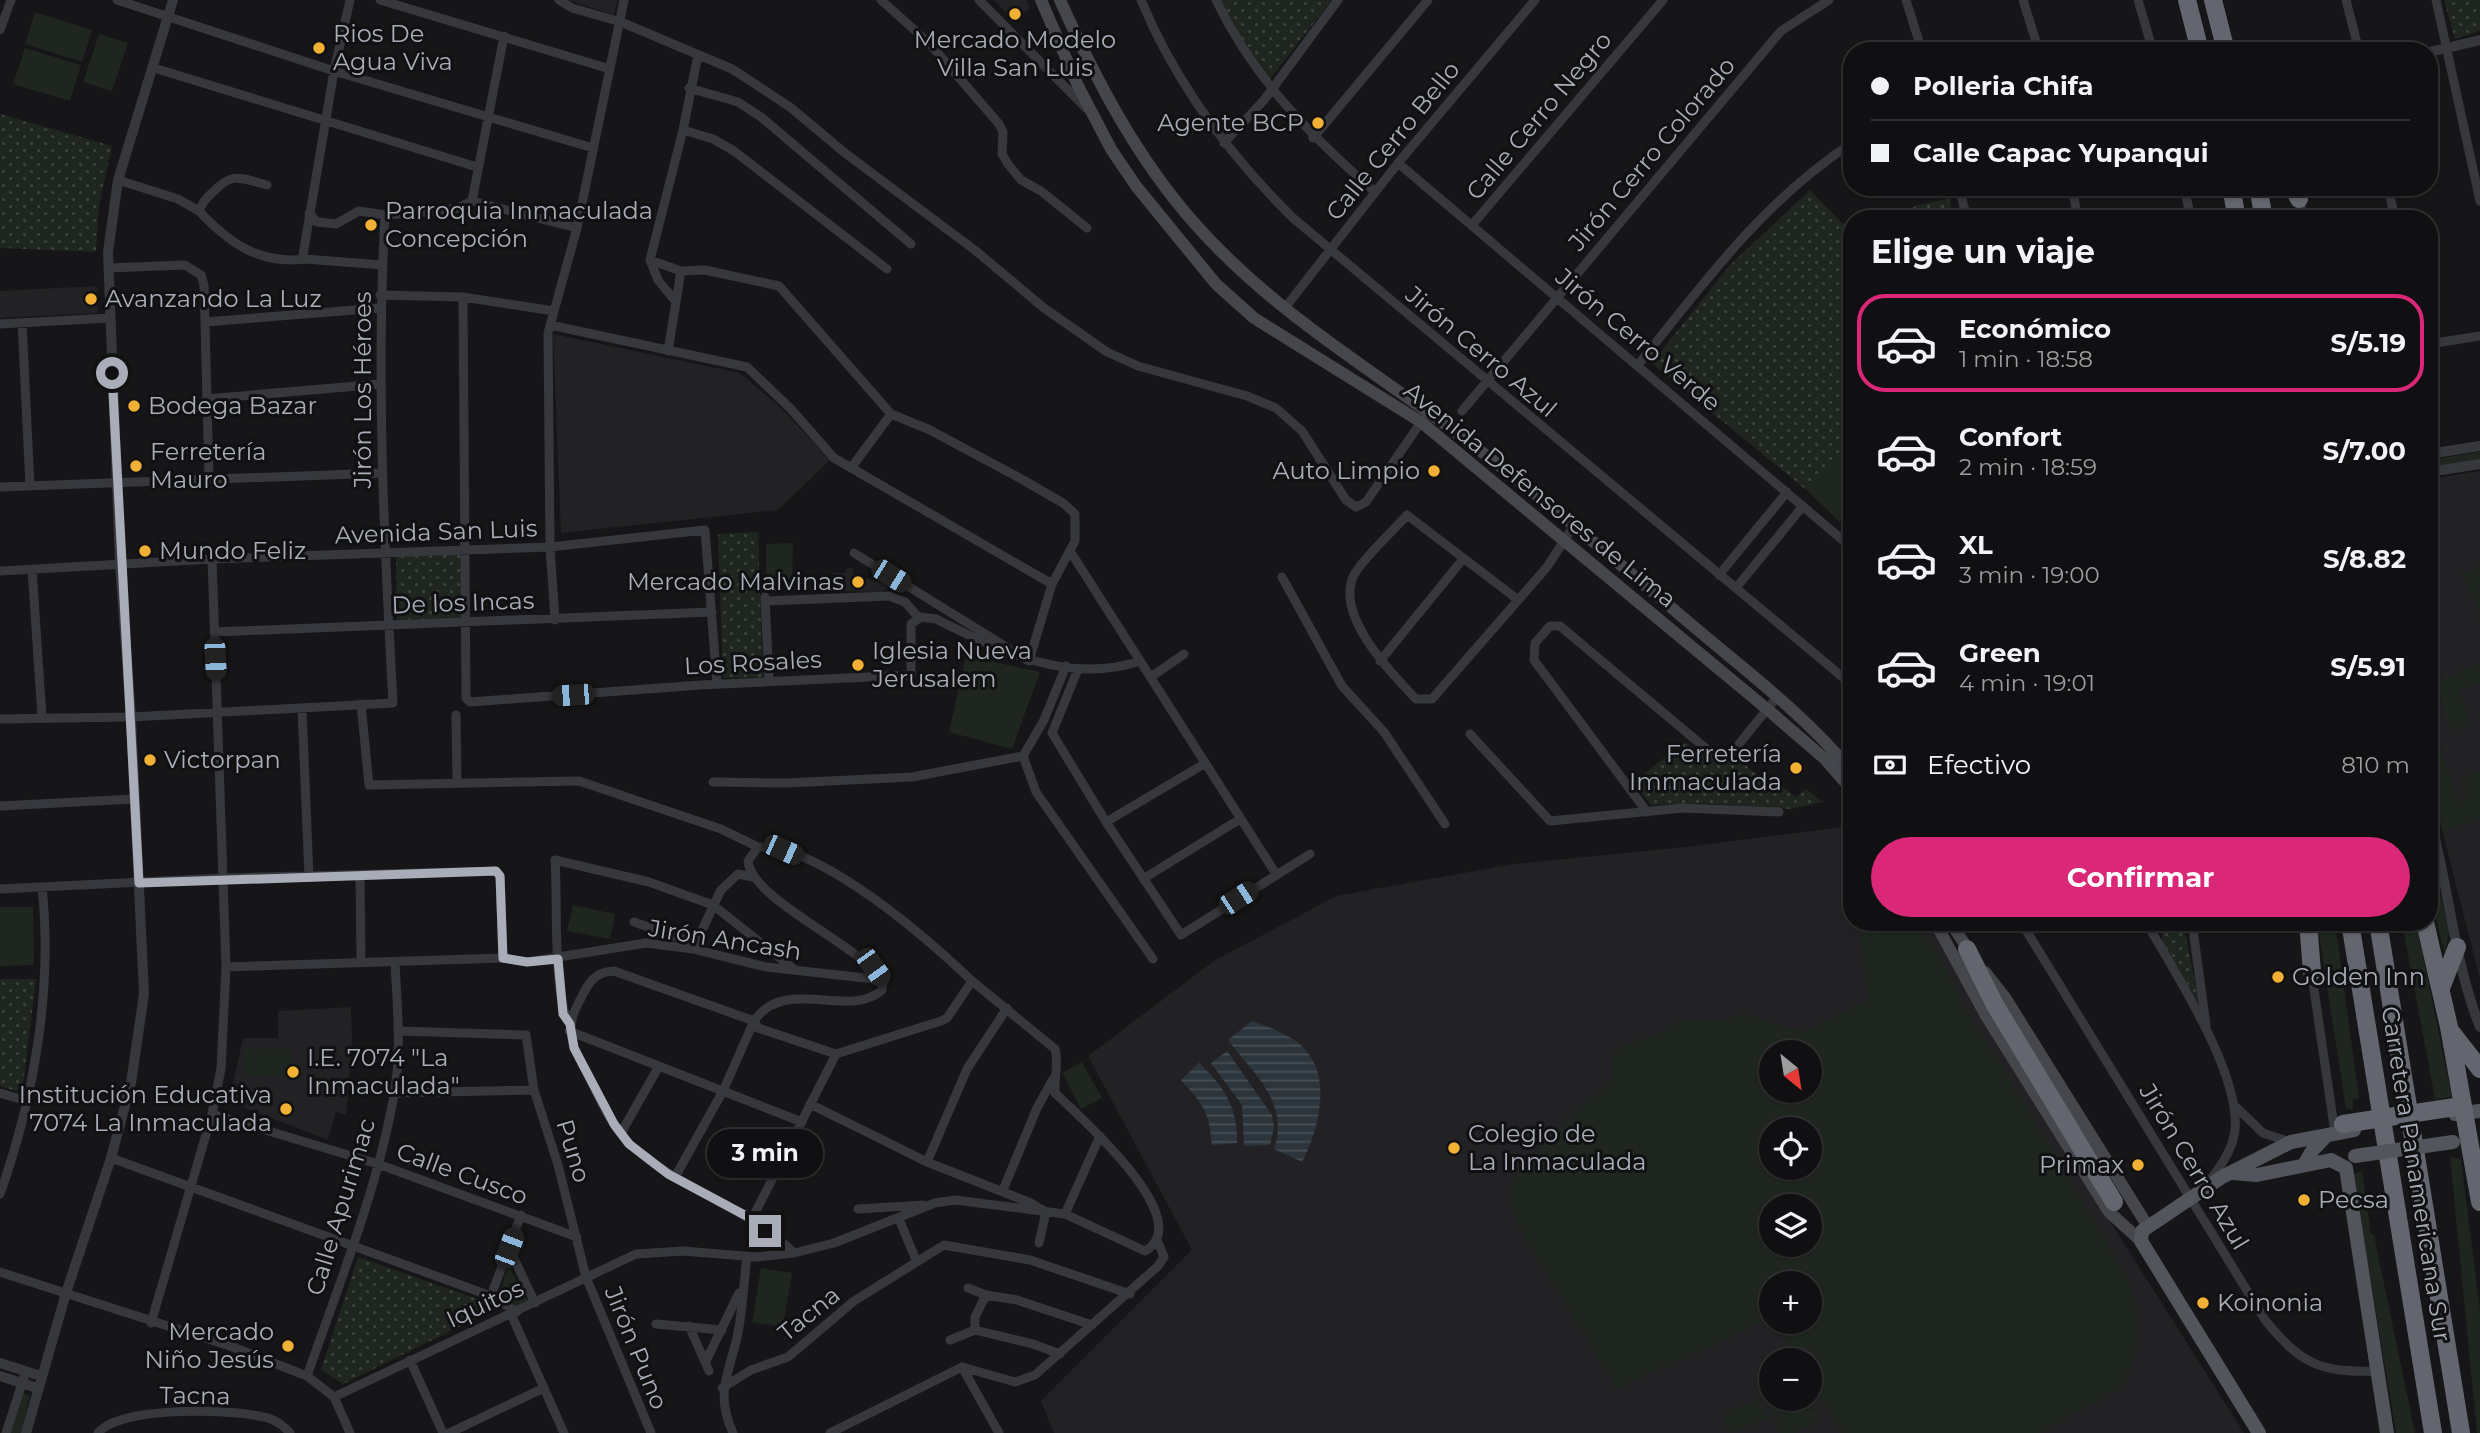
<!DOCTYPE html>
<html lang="es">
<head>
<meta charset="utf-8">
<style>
	body { margin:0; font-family:Montserrat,sans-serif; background:#1e1e20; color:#f1f3f6; height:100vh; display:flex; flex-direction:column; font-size:26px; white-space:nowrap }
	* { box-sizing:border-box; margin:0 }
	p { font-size:23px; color:#9c9d9f }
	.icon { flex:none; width:38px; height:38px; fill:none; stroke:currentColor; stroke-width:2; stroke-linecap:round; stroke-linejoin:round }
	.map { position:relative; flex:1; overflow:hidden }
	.drawer { position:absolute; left:1843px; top:210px; width:595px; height:721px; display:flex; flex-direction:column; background:#101012; border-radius:28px; box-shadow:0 2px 5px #0004,0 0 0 2px #303032 }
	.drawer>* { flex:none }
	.guide { position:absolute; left:1843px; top:42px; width:595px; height:154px; border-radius:28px; box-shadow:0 2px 5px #0004,0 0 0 2px #303032; display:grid; align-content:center; height:154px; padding:0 28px; background:#101012 }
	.needle { width:46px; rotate:150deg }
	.fabs { position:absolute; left:1759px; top:1040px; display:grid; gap:14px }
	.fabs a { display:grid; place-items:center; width:63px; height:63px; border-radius:50%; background:#101012; box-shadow:0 2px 5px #0004,0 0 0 2px #303032; font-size:35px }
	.end { position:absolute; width:32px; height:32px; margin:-16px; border:9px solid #a8adb8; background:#111; box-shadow:0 0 0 4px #111 }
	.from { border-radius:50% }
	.bubble { position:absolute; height:49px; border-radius:24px; background:#101012; box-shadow:0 2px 5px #0004,0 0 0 2px #303032; font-size:23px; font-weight:700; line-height:49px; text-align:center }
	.car { position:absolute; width:21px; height:42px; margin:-21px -10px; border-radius:9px; box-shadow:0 0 5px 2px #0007; background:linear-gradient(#222 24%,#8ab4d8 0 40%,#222 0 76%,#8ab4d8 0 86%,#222 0) }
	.guide b { display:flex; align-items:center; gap:24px; height:66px; font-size:26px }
	.guide b+b { border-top:2px solid #303032 }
	.guide i { width:18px; height:18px; background:#f1f3f6 }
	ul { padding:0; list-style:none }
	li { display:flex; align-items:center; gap:21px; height:98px; margin:0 14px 10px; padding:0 14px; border:4px solid transparent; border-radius:28px }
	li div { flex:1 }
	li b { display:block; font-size:26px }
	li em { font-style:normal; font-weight:700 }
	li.on { border-color:#db2777 }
	li>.icon { width:63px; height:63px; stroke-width:1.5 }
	h2 { padding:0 28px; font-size:32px; line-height:84px }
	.pay { display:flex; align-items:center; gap:18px; height:77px; padding:0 28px; font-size:26px }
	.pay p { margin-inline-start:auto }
	.action { display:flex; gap:14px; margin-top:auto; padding:14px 28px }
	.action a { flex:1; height:80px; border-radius:42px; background:#db2777; color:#fff; font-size:28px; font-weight:700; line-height:80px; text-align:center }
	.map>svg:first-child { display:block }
</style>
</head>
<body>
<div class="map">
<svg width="2480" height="1433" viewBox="0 0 2480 1433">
	<defs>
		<pattern id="park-dots" width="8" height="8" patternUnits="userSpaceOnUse" patternTransform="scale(1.75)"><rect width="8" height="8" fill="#1e261f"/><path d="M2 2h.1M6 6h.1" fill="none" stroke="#3c433d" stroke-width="1.8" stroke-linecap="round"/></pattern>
		<pattern id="water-rules" width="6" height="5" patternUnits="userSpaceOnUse" patternTransform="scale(1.75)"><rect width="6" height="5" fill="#2c353c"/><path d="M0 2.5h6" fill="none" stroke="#485056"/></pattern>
	</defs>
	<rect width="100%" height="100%" fill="#161618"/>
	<path fill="#222225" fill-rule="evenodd" d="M568 0H618L614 15Z
		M994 0H1026L1030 8 1013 20Z
		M97 286 98 313 0 318V291Z
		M553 334 740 373 782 409 830 460 778 510 561 533Z
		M2480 471V979L2429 778V479Z
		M847 568H853V574L888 585 887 589 881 592 836 591 833 573H846Z
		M1851 826 1852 922H1929L2087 1185 2244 1433H1054L1041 1401 1192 1250 1088 1056 1214 961 1336 896 1514 864 1686 847ZM1771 1052H1810V1090H1771ZM1771 1129H1810V1167H1771ZM1771 1206H1810V1244H1771ZM1771 1283H1810V1321H1771ZM1771 1360H1810V1398H1771Z
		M351 1007 352 1041 346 1115 336 1112 328 1140 229 1102 243 1038H278V1011Z"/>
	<path fill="#1e261f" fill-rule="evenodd" d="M35 12 92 30 82 62 25 44Z
		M99 34 128 43 112 91 83 82Z
		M25 48 81 65 70 101 13 84Z
		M1851 452V532L1805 489Z
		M2480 452V459L2429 467V460Z
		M793 543 792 586H766V544Z
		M2480 567V618L2463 573Z
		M966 656 1040 672 1012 749 949 732Z
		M2480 664V682L2459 690 2472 724 2451 731 2436 682Z
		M2435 733 2458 801 2468 797 2461 779 2480 772V817L2443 833 2429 778V736Z
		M2429 848 2449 931 2445 954 2429 892Z
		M573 905 615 914 610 939 567 931Z
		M0 907H33L34 965 0 966Z
		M1871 922H1919L1960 993 1961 1003 2001 1064 2126 1275C2143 1324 2142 1336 2124 1385L2040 1433H1842L1810 1378V1360H1798L1775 1321H1810V1283H1771V1318L1617 1389 1521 1231 1510 1204 1512 1180 1578 1108 1601 1092 1612 1075 1611 1055 1632 1042 1662 1033 1681 1021H1721L1741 1014 1805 1032 1868 1000 1859 926ZM1771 1052H1810V1090H1771ZM1771 1129H1810V1167H1771ZM1771 1206H1810V1244H1771Z
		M2317 922H2335L2359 1098 2353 1100V1110L2346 1109Z
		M2402 922H2416L2452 1097 2435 1099Z
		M245 1049H291V1077H244Z
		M1082 1062 1102 1098 1081 1109 1062 1073Z
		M2450 1157 2461 1159 2480 1311V1433H2477Z
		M2362 1171 2371 1234 2374 1235 2415 1433H2396L2353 1174Z
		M508 1265 528 1301 517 1307 500 1293Z
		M761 1268 792 1273 783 1327 752 1322Z
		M23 1393 30 1396 21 1433H10Z
		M1771 1394V1398L1809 1400 1773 1417 1764 1397Z
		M1759 1398 1768 1418 1731 1433 1722 1415Z
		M1810 1402 1819 1421 1794 1433H1780L1774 1419Z"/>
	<path fill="url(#park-dots)" d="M1220 0H1332L1270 79 1241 39Z
		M2444 0H2480V31L2455 39Z
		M0 114 112 146 99 205 96 252 0 248Z
		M1810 190 1843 224 1851 222 1852 452 1805 489 1652 363 1730 265Z
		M1949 198 1954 219H1865Z
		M758 532 763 677 723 678 718 534Z
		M461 552 465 617 397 620 396 556Z
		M1685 742 1714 762 1736 757 1764 781 1770 778 1796 797 1806 789 1823 802 1790 809 1701 803 1651 805 1633 782Z
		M2170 925 2180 926 2185 932 2199 1003 2162 941V933Z
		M0 979H36L22 1093 0 1086Z
		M358 1257 480 1300 485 1314 343 1384 321 1370Z"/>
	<path fill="url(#water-rules)" d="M1252 1021C1271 1028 1295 1036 1308 1053 1331 1083 1318 1132 1302 1162L1274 1149C1290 1103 1254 1074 1228 1040Z
		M1227 1051 1272 1115 1274 1127 1270 1145 1244 1146 1242 1105 1211 1063Z
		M1199 1063C1224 1087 1238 1107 1237 1143L1212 1145C1209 1112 1204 1105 1181 1080Z"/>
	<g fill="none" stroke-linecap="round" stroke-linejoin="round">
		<path stroke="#37383d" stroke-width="9" d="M117 0 334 71 593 148
			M350 0 334 71 303 255 305 259 382 265
			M380 0 610 69
			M559 0 572 8 621 22 732 69 790 107 845 153 976 251 1044 308 1107 352 1138 366 1247 396 1276 408 1302 431 1346 500 1356 507 1366 502 1421 422
			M881 0 930 44 999 124 1003 132 1002 154 1008 164 1021 180 1041 191 1087 228
			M979 0 1086 108
			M1141 0C1176 84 1229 155 1293 218L1852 685
			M1216 0C1254 79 1310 135 1375 192
			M1906 0 1922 51
			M2023 0 2039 51
			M2138 0 2153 51
			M2346 0 2359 51
			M2436 0 2480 201
			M0 30 11 0
			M2136 51 2152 47
			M154 68 477 167
			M689 88 738 102 761 117 911 244
			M683 130 713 139 734 151 887 269
			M1313 138 1428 0
			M1224 143 1264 100 1338 0
			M1398 163 1852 548
			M118 180 178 199 199 211C202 203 206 198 212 193 233 171 240 178 267 185
			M1959 187 1967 219
			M2072 187 2078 219
			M2184 187 2191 219
			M2388 187 2395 219
			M472 201 504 36
			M199 211C229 243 260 265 305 259
			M309 213 317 222 336 224 359 211 385 215 437 211 458 208 472 201 577 228
			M1472 225 1663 0
			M650 260 681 271 705 270 779 286 891 414 928 429 1016 476 1063 503 1075 514V541L1052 584 1029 661 1025 659
			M108 268 185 265 201 275 204 285 209 477
			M380 295 463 297 554 311
			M463 297 466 698 470 702 701 685 911 675V624L921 617 936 619C1000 651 1069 685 1140 661
			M676 302 658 280 650 260 683 130 698 55
			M1284 309 1398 163 1535 0
			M205 322 380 308
			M22 323 30 485
			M0 324 109 318
			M550 325 747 367 791 409 834 458 1052 584
			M2429 344 2480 336
			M668 351 681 271
			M1638 365C1703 284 1763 201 1852 143
			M206 399 380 384
			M1462 411 1781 31 1829 0
			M851 468 891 414
			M0 487 382 473
			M1070 551 1276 874
			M854 553 1008 648
			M32 569 42 717
			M0 571 212 559 550 547 705 530 717 684
			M1719 575 1787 492
			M1282 577 1342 686 1384 732 1445 824
			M1736 588 1803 506
			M765 597 769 681
			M1517 599 1407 515C1394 530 1362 559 1354 575 1334 615 1392 674 1416 699H1432L1547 567 1573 527
			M766 601 889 596 905 602 919 618
			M555 620 550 547 548 333 577 228 624 0
			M214 632 712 612
			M1380 661 1463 559
			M1066 666 1044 720 1023 756 1036 792 1153 959
			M1078 669 1052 733 1106 822 1181 935 1310 854
			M1151 677 1184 654
			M361 704 369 785 579 781 721 829 758 847
			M302 709 309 877
			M456 715 457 783
			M0 719 131 717 393 703C384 540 376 378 385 215
			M1470 734 1550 821 1683 808 1779 812
			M713 782 787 783 912 777 1023 756
			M0 806 134 799
			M1647 812 1534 660 1535 643 1550 626H1560L1716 757 1730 755 1777 697
			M1106 822 1204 764
			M360 875 361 962
			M1143 879 1240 819
			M0 889 223 878 496 871 500 876 503 958
			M634 922 696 944
			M2021 922 2265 1320C2301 1364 2320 1373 2377 1371
			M2146 922C2174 971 2246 1081 2234 1136 2230 1154 2219 1168 2208 1183
			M2192 922 2206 1025
			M693 949 721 890 738 874 753 877
			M226 967 503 958 527 962 646 943 693 949 766 967 883 980
			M2311 969 2335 1133
			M570 1024C552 998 558 897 555 860L649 882 713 905 795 970
			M398 1031 526 1035 534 1090 558 1165 586 1277 651 1433
			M569 1031 802 1122
			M0 1093 27 1101
			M395 1093 534 1090
			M810 1104 927 1162 1031 1203 1046 1212 1039 1243
			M2236 1107 2263 1133 2290 1142
			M212 1114 378 1164 577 1237
			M621 1133 659 1066
			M111 1158 491 1296 517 1312
			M927 1162 967 1069 1007 1008
			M675 1177 723 1091 754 1021 614 971C590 972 586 989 576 1008 564 1032 575 1051 587 1073 599 1097 611 1127 631 1145 680 1190 747 1206 794 1253
			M1003 1190 1037 1108 1053 1079
			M0 1194C34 1098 53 989 42 887
			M858 1209 923 1205
			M1065 1214 1100 1136
			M752 1219 836 1054 941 1021 947 1018 972 981C928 939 820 844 758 847L748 861C751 899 857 944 883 980L882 990C849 1020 785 975 754 1021L758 1028 836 1054
			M899 1219 916 1260
			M509 1248 535 1303
			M0 1272 230 1346 307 1376 334 1397 350 1433
			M968 1288 986 1295 1017 1300 1092 1325
			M491 1296 521 1215
			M511 1314 564 1433
			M151 1323 212 1114 221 1069 226 967 212 559
			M656 1324 722 1330
			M689 1326 709 1371
			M975 1330V1317L986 1295
			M950 1340 975 1330 1033 1344 1060 1354
			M410 1360 443 1433
			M706 1361 739 1293
			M962 1367 999 1433
			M307 1376C339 1284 377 1191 394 1095 402 1052 397 1005 395 962
			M722 1388 751 1370 788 1357 854 1301 944 1245 1030 1260 1130 1294
			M334 1397 636 1254 683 1251 756 1257 794 1253 834 1243 935 1203 955 1200 1065 1214 1145 1251C1199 1221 1079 1116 1055 1093 1054 1078 1059 1064 1055 1049L972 981
			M6 1433 26 1371
			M98 1433C120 1405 235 1409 268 1418 277 1421 284 1426 290 1433
			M449 1433 544 1388
			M733 1433C713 1389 732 1370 739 1327 743 1304 744 1280 747 1256
			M830 1433 962 1367 1015 1382 1035 1375 1158 1266 1164 1257 1157 1240"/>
		<path stroke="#37383d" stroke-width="10" d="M2429 52 2480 40
			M2298 194 2303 219
			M2429 454 2480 446
			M2429 472 2480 464
			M2429 815C2449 885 2453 959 2480 1027
			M0 1363 41 1376
			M0 1376 37 1388
			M26 1433 66 1293 111 1158 131 1083 144 994 131 717 120 564 108 252 118 180 173 0"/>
		<path stroke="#45474d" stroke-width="12" d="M1041 0 1078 86 1111 149 1136 186 1216 284 1254 318 1421 422 1767 709 1825 759 1852 790
			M1060 0C1096 80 1137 159 1196 225 1268 306 1359 362 1446 425 1533 489 1616 561 1699 631 1751 675 1808 718 1852 772
			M1935 922 1985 1014 2109 1212 2141 1241
			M1950 922 1972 955
			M1985 972 2006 999 2147 1225"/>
		<path stroke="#53555c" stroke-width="14" d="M2455 1114 2480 1111
			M2304 1165 2312 1151 2327 1135
			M2346 1168 2387 1433
			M2233 1173 2257 1175 2331 1160 2346 1168
			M2259 1433 2141 1241 2142 1231 2222 1177 2291 1142 2354 1130"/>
		<path stroke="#63666e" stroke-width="18" d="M2187 0 2200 51
			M2213 0 2226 51
			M2231 187 2237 219
			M2258 187 2264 219
			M2293 187 2299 199
			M2308 922 2312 972
			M2350 922 2433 1433
			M2378 922 2461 1433
			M2425 922 2449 1027 2480 1202
			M1967 949 1995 1005 2114 1202
			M2441 988 2457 947
			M2452 1033 2480 1069"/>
		<path stroke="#53555c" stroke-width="14" d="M2355 1156 2453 1142"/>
		<path stroke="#63666e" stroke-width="18" d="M2343 1124 2455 1107"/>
	</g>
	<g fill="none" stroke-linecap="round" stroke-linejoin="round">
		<path stroke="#a8adb8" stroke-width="9" d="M112 373 139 883 496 871 500 876 503 958 527 962 558 959 563 1014 570 1024 574 1048 614 1124 629 1144 668 1174 752 1219 765 1231"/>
	</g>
	<g fill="#f2b134" stroke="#111113" stroke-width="2.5">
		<circle cx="1015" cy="14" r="7"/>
		<circle cx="319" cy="48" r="7"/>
		<circle cx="1318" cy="123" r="7"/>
		<circle cx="371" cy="225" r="7"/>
		<circle cx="91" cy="299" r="7"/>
		<circle cx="134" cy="406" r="7"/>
		<circle cx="136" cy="466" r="7"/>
		<circle cx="1434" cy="471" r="7"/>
		<circle cx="145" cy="551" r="7"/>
		<circle cx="858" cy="582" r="7"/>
		<circle cx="858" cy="665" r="7"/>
		<circle cx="150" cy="760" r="7"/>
		<circle cx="1796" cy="768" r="7"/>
		<circle cx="2278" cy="977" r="7"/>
		<circle cx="293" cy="1072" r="7"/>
		<circle cx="286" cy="1109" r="7"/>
		<circle cx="1454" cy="1148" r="7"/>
		<circle cx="2138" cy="1165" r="7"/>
		<circle cx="2304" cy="1200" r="7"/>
		<circle cx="2203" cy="1303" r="7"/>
		<circle cx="288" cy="1346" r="7"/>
	</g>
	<g text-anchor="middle" stroke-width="6" stroke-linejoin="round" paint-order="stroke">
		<g font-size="24" fill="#a8adb8" stroke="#111113" text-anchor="start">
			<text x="333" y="42">Rios De<tspan x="333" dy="28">Agua Viva</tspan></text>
			<text x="1015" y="48" text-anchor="middle">Mercado Modelo<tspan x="1015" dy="28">Villa San Luis</tspan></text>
			<text x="1304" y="131" text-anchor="end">Agente BCP</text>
			<text x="385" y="219">Parroquia Inmaculada<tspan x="385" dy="28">Concepción</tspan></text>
			<text x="105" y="307">Avanzando La Luz</text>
			<text x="148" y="414">Bodega Bazar</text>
			<text x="150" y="460">Ferretería<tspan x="150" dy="28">Mauro</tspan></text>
			<text x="1420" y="479" text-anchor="end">Auto Limpio</text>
			<text x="159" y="559">Mundo Feliz</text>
			<text x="844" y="590" text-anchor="end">Mercado Malvinas</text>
			<text x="872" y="659">Iglesia Nueva<tspan x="872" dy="28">Jerusalem</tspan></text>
			<text x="1782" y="762" text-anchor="end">Ferretería<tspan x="1782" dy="28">Immaculada</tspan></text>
			<text x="164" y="768">Victorpan</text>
			<text x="2292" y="985">Golden Inn</text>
			<text x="307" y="1066">I.E. 7074 "La<tspan x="307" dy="28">Inmaculada"</tspan></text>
			<text x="272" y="1103" text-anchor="end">Institución Educativa<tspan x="272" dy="28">7074 La Inmaculada</tspan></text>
			<text x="1468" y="1142">Colegio de<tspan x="1468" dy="28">La Inmaculada</tspan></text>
			<text x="2124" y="1173" text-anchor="end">Primax</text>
			<text x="2318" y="1208">Pecsa</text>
			<text x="2217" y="1311">Koinonia</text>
			<text x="274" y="1340" text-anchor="end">Mercado<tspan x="274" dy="28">Niño Jesús</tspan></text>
		</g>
		<g font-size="24" fill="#a8adb8" stroke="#111113">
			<text transform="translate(1539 116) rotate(-50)" y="8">Calle Cerro Negro</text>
			<text transform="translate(1393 141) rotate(-51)" y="8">Calle Cerro Bello</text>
			<text transform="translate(1652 154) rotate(-50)" y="8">Jirón Cerro Colorado</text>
			<text transform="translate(1638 340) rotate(40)" y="8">Jirón Cerro Verde</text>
			<text transform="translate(1481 352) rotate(40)" y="8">Jirón Cerro Azul</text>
			<text transform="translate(363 390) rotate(-90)" y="8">Jirón Los Héroes</text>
			<text transform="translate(1540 495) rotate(39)" y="8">Avenida Defensores de Lima</text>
			<text transform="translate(436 532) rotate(-2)" y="8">Avenida San Luis</text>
			<text transform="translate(463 603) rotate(-2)" y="8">De los Incas</text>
			<text transform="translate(753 663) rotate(-3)" y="8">Los Rosales</text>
			<text transform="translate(725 940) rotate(9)" y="8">Jirón Ancash</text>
			<text transform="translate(573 1151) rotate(73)" y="8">Puno</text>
			<text transform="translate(2194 1167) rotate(59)" y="8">Jirón Cerro Azul</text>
			<text transform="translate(462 1174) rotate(20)" y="8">Calle Cusco</text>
			<text transform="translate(2416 1174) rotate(81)" y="8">Carretera Panamericana Sur</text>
			<text transform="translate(341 1207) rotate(-73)" y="8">Calle Apurimac</text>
			<text transform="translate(485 1304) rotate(-25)" y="8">Iquitos</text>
			<text transform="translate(809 1314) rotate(-39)" y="8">Tacna</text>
			<text transform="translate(636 1348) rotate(68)" y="8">Jirón Puno</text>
			<text transform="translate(195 1396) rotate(1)" y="8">Tacna</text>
		</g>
	</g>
</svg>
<div class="fabs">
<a><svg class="needle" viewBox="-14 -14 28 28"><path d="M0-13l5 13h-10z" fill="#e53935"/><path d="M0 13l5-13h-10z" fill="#9c9d9f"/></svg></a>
<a><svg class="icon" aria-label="locate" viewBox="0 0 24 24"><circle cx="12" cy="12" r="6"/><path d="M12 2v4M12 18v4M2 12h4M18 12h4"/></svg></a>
<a><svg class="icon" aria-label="layers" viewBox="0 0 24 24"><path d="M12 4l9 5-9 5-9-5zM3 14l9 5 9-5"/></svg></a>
<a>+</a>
<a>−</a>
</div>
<i class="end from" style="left:112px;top:373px"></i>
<i class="end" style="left:765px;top:1231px"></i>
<div class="bubble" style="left:707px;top:1129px;width:116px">3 min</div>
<i class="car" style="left:891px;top:576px;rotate:122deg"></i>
<i class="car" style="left:215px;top:659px;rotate:177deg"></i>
<i class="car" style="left:573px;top:695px;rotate:266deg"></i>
<i class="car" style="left:783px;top:850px;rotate:114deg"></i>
<i class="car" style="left:1238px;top:898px;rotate:57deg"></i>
<i class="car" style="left:873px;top:967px;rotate:144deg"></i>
<i class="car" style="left:509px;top:1248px;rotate:21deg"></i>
<div class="guide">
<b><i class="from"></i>Polleria Chifa</b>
<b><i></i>Calle Capac Yupanqui</b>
</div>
<section class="drawer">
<h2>Elige un viaje</h2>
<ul>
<li class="on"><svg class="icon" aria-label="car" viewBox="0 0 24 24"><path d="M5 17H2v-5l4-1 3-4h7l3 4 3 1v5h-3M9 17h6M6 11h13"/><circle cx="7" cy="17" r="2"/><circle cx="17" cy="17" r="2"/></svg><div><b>Económico</b><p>1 min · 18:58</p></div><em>S/5.19</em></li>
<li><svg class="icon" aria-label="car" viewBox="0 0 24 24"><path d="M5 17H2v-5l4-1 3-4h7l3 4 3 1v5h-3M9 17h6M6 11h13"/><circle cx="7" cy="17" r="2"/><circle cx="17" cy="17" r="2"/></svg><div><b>Confort</b><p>2 min · 18:59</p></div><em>S/7.00</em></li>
<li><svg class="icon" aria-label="car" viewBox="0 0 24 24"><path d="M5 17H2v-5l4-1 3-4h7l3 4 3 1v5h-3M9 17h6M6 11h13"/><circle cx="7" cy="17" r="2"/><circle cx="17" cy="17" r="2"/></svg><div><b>XL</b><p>3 min · 19:00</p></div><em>S/8.82</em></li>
<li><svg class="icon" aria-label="car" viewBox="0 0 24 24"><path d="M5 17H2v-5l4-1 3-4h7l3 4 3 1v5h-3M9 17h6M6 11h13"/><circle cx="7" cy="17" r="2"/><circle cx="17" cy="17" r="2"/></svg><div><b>Green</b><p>4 min · 19:01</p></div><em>S/5.91</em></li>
</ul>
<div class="pay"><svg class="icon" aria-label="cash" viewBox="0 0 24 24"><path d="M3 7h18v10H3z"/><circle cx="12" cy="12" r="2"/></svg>Efectivo<p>810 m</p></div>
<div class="action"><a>Confirmar</a></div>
</section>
</div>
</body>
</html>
